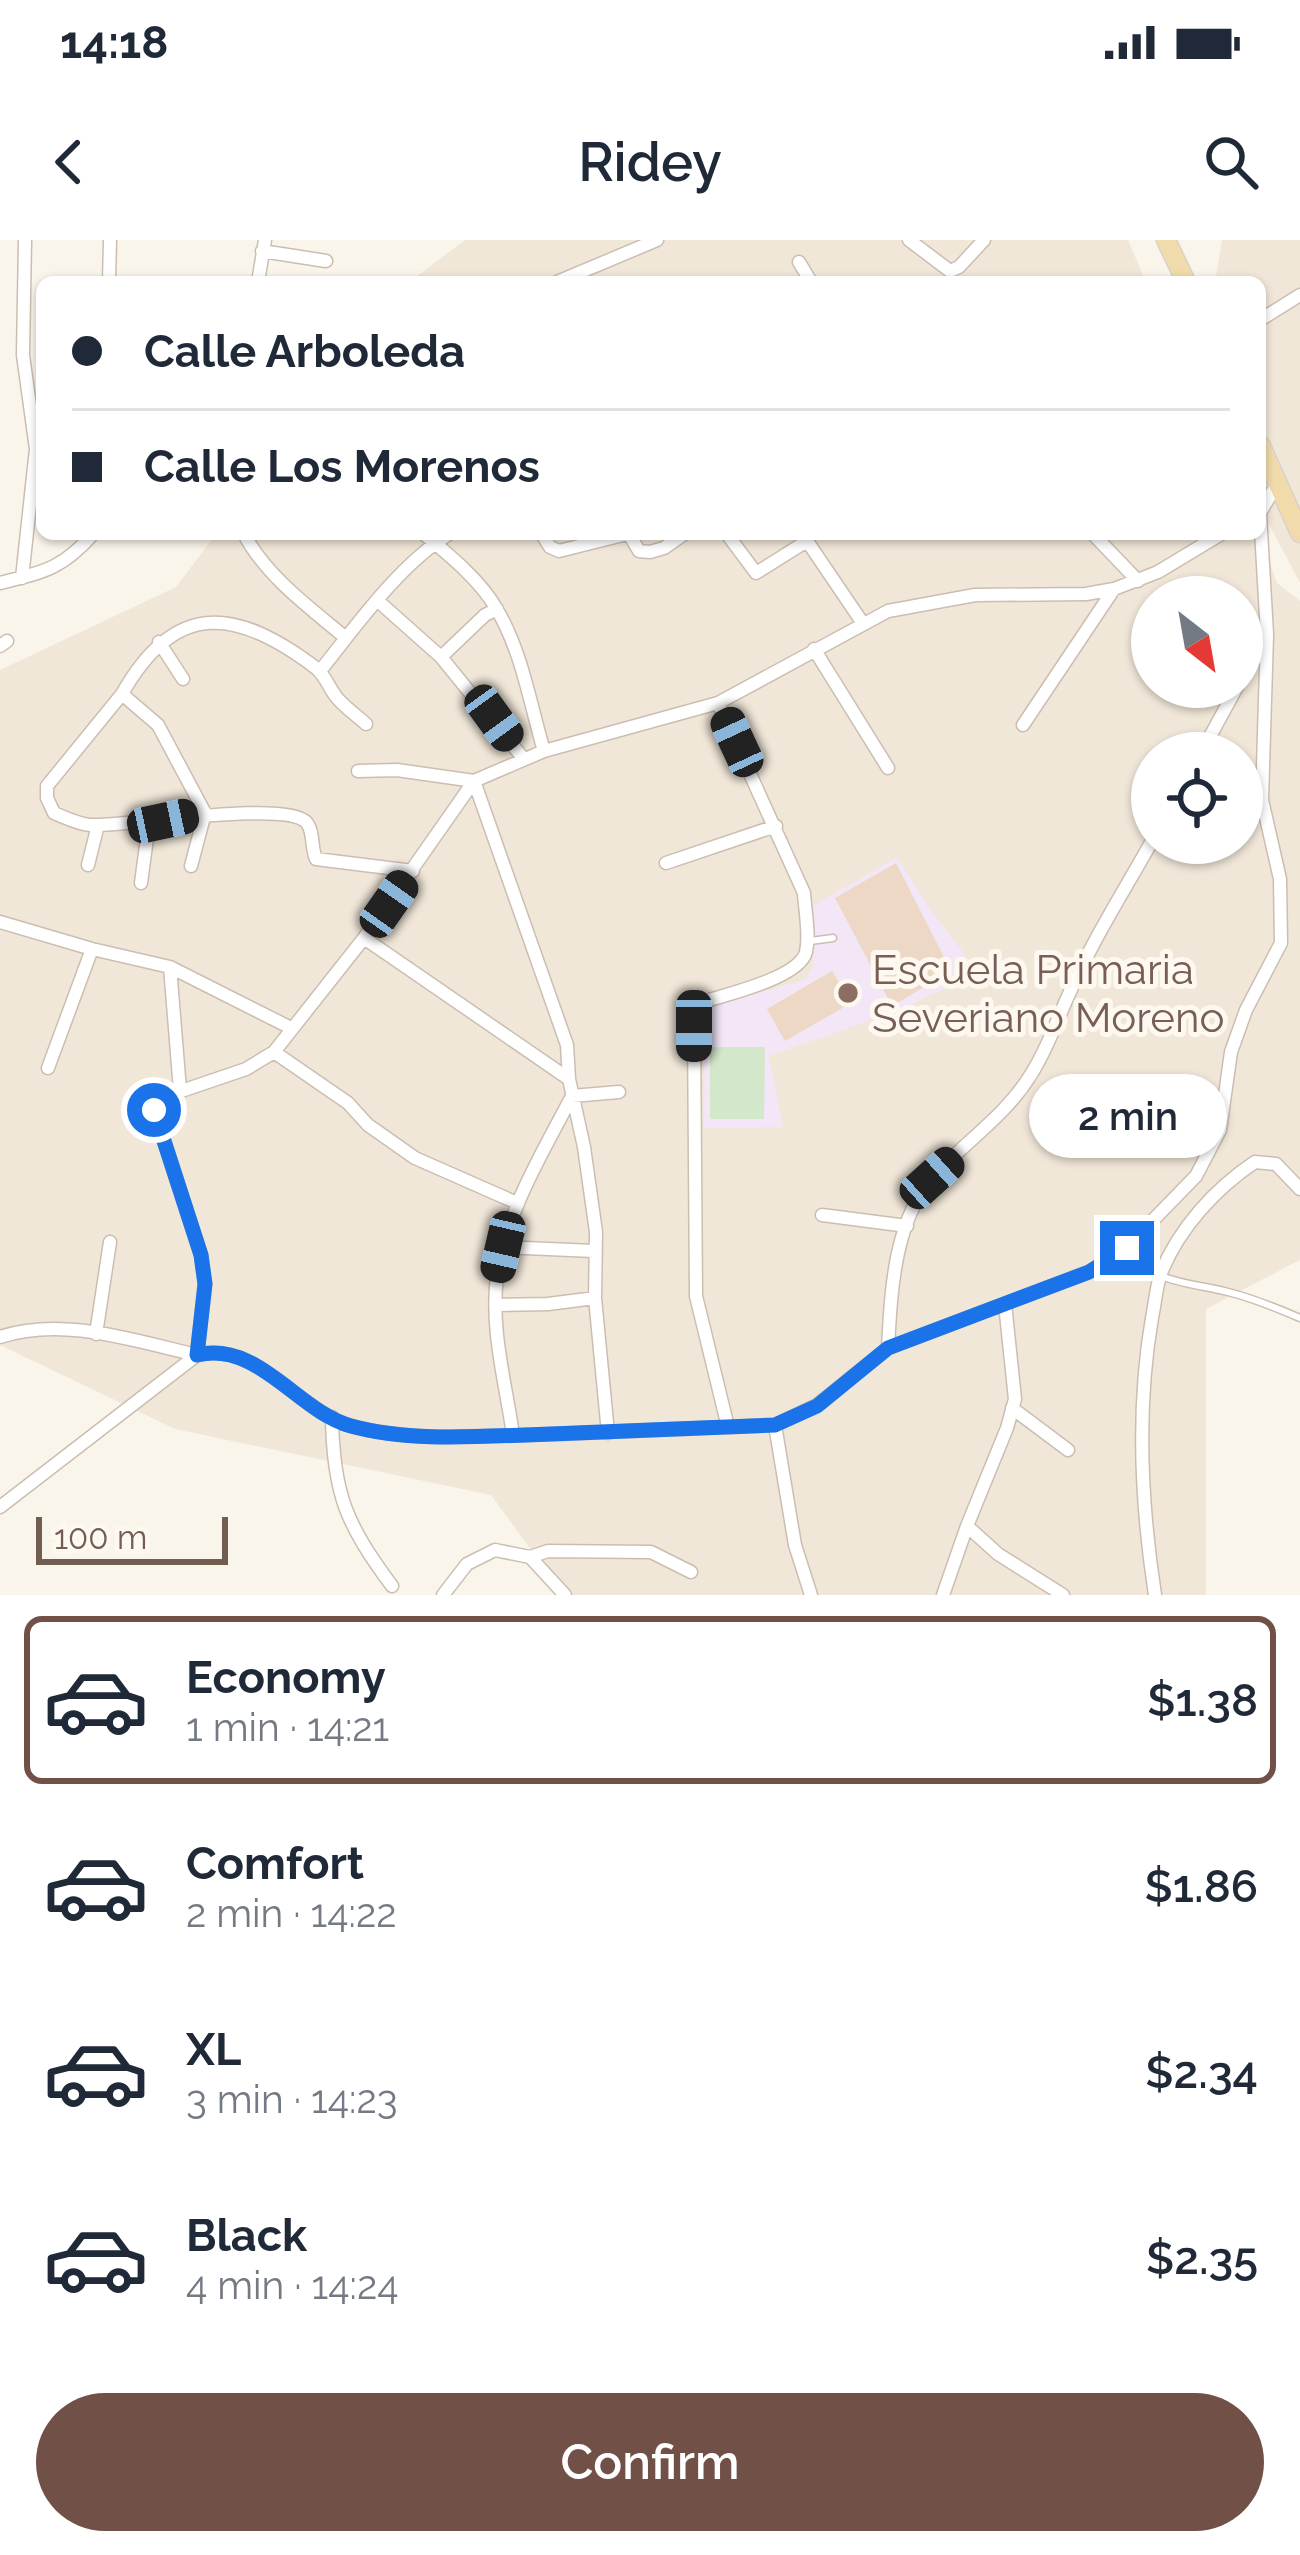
<!DOCTYPE html>
<html lang="en">
<head>
<meta charset="utf-8">
<style>
	body { margin:0; font-family:Raleway,sans-serif; background:#f6f6f7; color:#1f2937; height:100vh; display:flex; flex-direction:column; font-size:45px; white-space:nowrap }
	* { box-sizing:border-box; margin:0 }
	p { font-size:39px; color:#747a83 }
	.icon { flex:none; width:66px; height:66px; fill:none; stroke:currentColor; stroke-width:2; stroke-linecap:round; stroke-linejoin:round }
	.map { position:relative; height:1355px; overflow:hidden }
	.drawer { display:flex; flex-direction:column; background:#fff; flex:1 }
	.drawer>* { flex:none }
	.guide { position:absolute; left:36px; top:36px; width:1230px; height:264px; border-radius:18px; box-shadow:0 3px 9px #0004; display:grid; align-content:center; height:264px; padding:0 36px; background:#fff }
	.needle { width:78px; rotate:149deg }
	.fabs { position:absolute; left:1131px; top:336px; display:grid; gap:24px }
	.fabs a { display:grid; place-items:center; width:132px; height:132px; border-radius:50%; background:#fff; box-shadow:0 3px 9px #0004; font-size:60px }
	.scale { position:absolute; left:36px; bottom:30px; width:192px; box-sizing:border-box; padding-left:12px; border:6px solid #725e50; border-top:0; font-size:33px; line-height:42px; white-space:nowrap; color:#725e50; -webkit-text-stroke:9px #fdf9f0; paint-order:stroke }
	.end { position:absolute; width:54px; height:54px; margin:-27px; border:15px solid #1a73e8; background:#fff; box-shadow:0 0 0 6px #fff }
	.from { border-radius:50% }
	.bubble { position:absolute; height:84px; border-radius:42px; background:#fff; box-shadow:0 3px 9px #0004; font-size:39px; font-weight:600; line-height:84px; text-align:center }
	.car { position:absolute; width:36px; height:72px; margin:-36px -18px; border-radius:15px; box-shadow:0 0 9px 3px #0007; background:linear-gradient(#222 24%,#8ab4d8 0 40%,#222 0 76%,#8ab4d8 0 86%,#222 0) }
	.guide b { display:flex; align-items:center; gap:42px; height:114px; font-size:45px }
	.guide b+b { border-top:3px solid #e0e1e3 }
	.guide i { width:30px; height:30px; background:#1f2937 }
	ul { padding:21px 0 0; list-style:none }
	li { display:flex; align-items:center; gap:36px; height:168px; margin:0 24px 18px; padding:0 12px; border:6px solid transparent; border-radius:18px }
	li div { flex:1 }
	li b { display:block; font-size:45px }
	li em { font-style:normal; font-weight:600 }
	li.current { border-color:#715048 }
	li>.icon { width:108px; height:108px; stroke-width:1.5 }
	.action { display:flex; gap:24px; margin-top:auto; padding:24px 36px }
	.action a { flex:1; height:138px; border-radius:72px; background:#715048; color:#fff; font-size:48px; font-weight:600; line-height:138px; text-align:center }
	.status { display:flex; justify-content:space-between; align-items:center; height:84px; padding:0 60px; background:#fff; direction:ltr }
	.status svg { height:33px; fill:currentColor }
	header { display:flex; justify-content:space-between; align-items:center; height:156px; padding:0 36px; background:#fff; font-size:54px; font-weight:600 }
	.map>svg:first-child { display:block }
</style>
</head>
<body>
<div class="status"><b>14:18</b><svg viewBox="0 0 49 12"><path d="M0 12V9h3v3zM5 12V6h3v6zM10 12V3h3v9zM15 12V0h3v12zM26 1h20v11H26zM47 4h2v5h-2z"/></svg></div>
<header><svg class="icon" aria-label="back" viewBox="0 0 24 24"><path d="M15 5l-7 7 7 7"/></svg>Ridey<svg class="icon" aria-label="search" viewBox="0 0 24 24"><circle cx="10" cy="10" r="6"/><path d="M15 15l6 6"/></svg></header>
<div class="map">
<svg width="1300" height="1355" viewBox="0 0 1300 1355">
	<rect width="100%" height="100%" fill="#faf5ea"/>
	<path fill="#f1e7d9" fill-rule="evenodd" d="M465 0H1128L1146 42H409Z
		M1222 0H1300V343L1260 267V42H1215Z
		M216 294H1259L1277 343 1300 361V1020L1206 1069V1355H564L491 1255 175 1189 0 1105V430L176 347ZM1152 357H1242V447H1152ZM1152 513H1242V603H1152Z"/>
	<path fill="#f2e6f7" d="M897 617 927 665 979 733 894 772 769 816 783 887 704 888 705 776 714 766 806 739 813 727 811 667Z"/>
	<path fill="#d3e7ca" d="M710 807H765L764 879H710Z"/>
	<path fill="#edd7c5" d="M896 623 951 731 892 766 835 658Z
		M832 731 851 763 785 801 767 769Z"/>
	<g fill="none" stroke-linecap="round" stroke-linejoin="round">
		<g stroke="#cbbeb1" stroke-width="9">
			<path id="lane" d="M810 701 833 698
				M1127 1008C1152 1044 1189 1042 1228 1052 1252 1058 1277 1068 1300 1078"/>
		</g>
		<g stroke="#cbbeb1" stroke-width="15">
			<path id="street" d="M909 0 950 31 959 27 984 0
				M262 11 326 21
				M799 22 811 42
				M109 42 110 0
				M258 42 265 0
				M557 42 657 0
				M1260 80 1300 55
				M244 294C266 336 310 368 346 398
				M424 294C449 315 480 340 496 368 522 411 530 464 544 511
				M542 294 550 307 559 311 627 294
				M629 294 639 311 650 312 664 308 684 294
				M727 294 756 333 807 301
				M1093 294 1138 341
				M803 295 862 382
				M22 338 36 209 23 115 25 0
				M0 343C44 332 62 329 93 294
				M378 361 441 417 523 518
				M159 402 183 439
				M0 406 7 401
				M814 409 888 528
				M441 417 485 375 497 369
				M320 431C357 385 398 326 449 294
				M1242 439 1263 401
				M122 454 47 546V558L54 573C66 578 78 584 90 585 126 587 289 559 307 583 314 592 311 608 316 619L413 631
				M718 463 804 653C805 671 810 694 806 712 799 738 727 754 703 762L694 786 696 1056 728 1187
				M1023 485 1114 349
				M1201 513 1237 447
				M358 531 397 530 474 541
				M474 541 567 805 569 839 584 907 596 992 595 1058 608 1193
				M666 623 776 586
				M88 625 98 585
				M191 626 205 573 158 485 122 454C175 360 236 367 316 428 326 436 329 449 338 459 346 468 357 476 366 484
				M141 643 149 583
				M0 682 92 709 170 727 291 788
				M364 698 569 839
				M170 727 180 850
				M274 812 348 863 368 885 415 918 517 963
				M48 828 92 709
				M822 975 907 986
				M504 1007 594 1011
				M1005 1064 1015 1159 1007 1188 967 1286 998 1314 1063 1355
				M496 1065 548 1064 595 1058
				M96 1094 110 1002
				M0 1097C63 1076 134 1101 197 1115L205 1044 201 1015 154 870 155 860 246 829 274 812 364 698 474 541 544 511 718 463 888 371 975 355 1086 354 1114 349 1158 332 1221 294
				M888 1108C891 1051 894 979 935 935 966 901 1005 876 1030 836 1047 810 1056 782 1069 754 1092 701 1124 651 1152 601
				M1012 1168 1068 1210
				M332 1177C333 1255 347 1285 392 1346
				M775 1185 795 1305 811 1355
				M513 1195C506 1145 490 1088 497 1037 506 971 542 914 572 856L619 852
				M0 1267 197 1115C258 1100 298 1172 351 1186 403 1200 464 1197 517 1195 603 1193 689 1188 775 1185L817 1165 888 1108 1089 1032 1121 1013 1196 936 1220 890 1231 812 1246 770 1281 703 1280 639 1262 560 1267 394 1260 273 1278 242
				M530 1317 565 1355
				M443 1355 467 1324 495 1310 530 1317 548 1311 651 1312 691 1332
				M943 1355 967 1286
				M1155 1355C1141 1264 1136 1170 1152 1078 1155 1064 1156 1047 1161 1033 1179 988 1216 948 1255 922L1276 924 1300 949"/>
		</g>
		<g stroke="#d8d2ce" stroke-width="21">
			<path id="primary" d="M1166 0 1186 42
				M1260 204 1300 293"/>
		</g>
		<use href="#lane" stroke="#fff" stroke-width="6"/>
		<use href="#street" stroke="#fff" stroke-width="12"/>
		<use href="#primary" stroke="#f1dbaa" stroke-width="18"/>
	</g>
	<g fill="none" stroke-linecap="round" stroke-linejoin="round">
		<path stroke="#1a73e8" stroke-width="15" d="M154 870 201 1015 205 1044 197 1115C258 1100 298 1172 351 1186 406 1201 470 1197 526 1195 609 1192 692 1188 775 1185L817 1166 888 1108 1089 1032 1127 1008"/>
	</g>
	<circle fill="#8d6e63" stroke="#fdf9f0" stroke-width="4.5" cx="848" cy="753" r="12"/>
	<g text-anchor="middle" stroke-width="10" stroke-linejoin="round" paint-order="stroke">
		<g font-size="42" fill="#785e54" stroke="#fdf9f0" text-anchor="start">
			<text x="872" y="744">Escuela Primaria<tspan x="872" dy="48">Severiano Moreno</tspan></text>
		</g>
	</g>
</svg>
<div class="fabs">
<a><svg class="needle" viewBox="-14 -14 28 28"><path d="M0-13l5 13h-10z" fill="#e53935"/><path d="M0 13l5-13h-10z" fill="#747a83"/></svg></a>
<a><svg class="icon" aria-label="locate" viewBox="0 0 24 24"><circle cx="12" cy="12" r="6"/><path d="M12 2v4M12 18v4M2 12h4M18 12h4"/></svg></a>
</div>
<div class="scale">100 m</div>
<i class="end from" style="left:154px;top:870px"></i>
<i class="end" style="left:1127px;top:1008px"></i>
<div class="bubble" style="left:1029px;top:834px;width:198px">2 min</div>
<i class="car" style="left:494px;top:478px;rotate:144deg"></i>
<i class="car" style="left:737px;top:502px;rotate:335deg"></i>
<i class="car" style="left:163px;top:581px;rotate:78deg"></i>
<i class="car" style="left:389px;top:664px;rotate:35deg"></i>
<i class="car" style="left:694px;top:786px;rotate:180deg"></i>
<i class="car" style="left:932px;top:938px;rotate:48deg"></i>
<i class="car" style="left:503px;top:1007px;rotate:193deg"></i>
<div class="guide">
<b><i class="from"></i>Calle Arboleda</b>
<b><i></i>Calle Los Morenos</b>
</div>
</div>
<section class="drawer">
<ul>
<li class="current"><svg class="icon" aria-label="car" viewBox="0 0 24 24"><path d="M5 17H2v-5l4-1 3-4h7l3 4 3 1v5h-3M9 17h6M6 11h13"/><circle cx="7" cy="17" r="2"/><circle cx="17" cy="17" r="2"/></svg><div><b>Economy</b><p>1 min · 14:21</p></div><em>$1.38</em></li>
<li><svg class="icon" aria-label="car" viewBox="0 0 24 24"><path d="M5 17H2v-5l4-1 3-4h7l3 4 3 1v5h-3M9 17h6M6 11h13"/><circle cx="7" cy="17" r="2"/><circle cx="17" cy="17" r="2"/></svg><div><b>Comfort</b><p>2 min · 14:22</p></div><em>$1.86</em></li>
<li><svg class="icon" aria-label="car" viewBox="0 0 24 24"><path d="M5 17H2v-5l4-1 3-4h7l3 4 3 1v5h-3M9 17h6M6 11h13"/><circle cx="7" cy="17" r="2"/><circle cx="17" cy="17" r="2"/></svg><div><b>XL</b><p>3 min · 14:23</p></div><em>$2.34</em></li>
<li><svg class="icon" aria-label="car" viewBox="0 0 24 24"><path d="M5 17H2v-5l4-1 3-4h7l3 4 3 1v5h-3M9 17h6M6 11h13"/><circle cx="7" cy="17" r="2"/><circle cx="17" cy="17" r="2"/></svg><div><b>Black</b><p>4 min · 14:24</p></div><em>$2.35</em></li>
</ul>
<div class="action"><a>Confirm</a></div>
</section>
</body>
</html>
